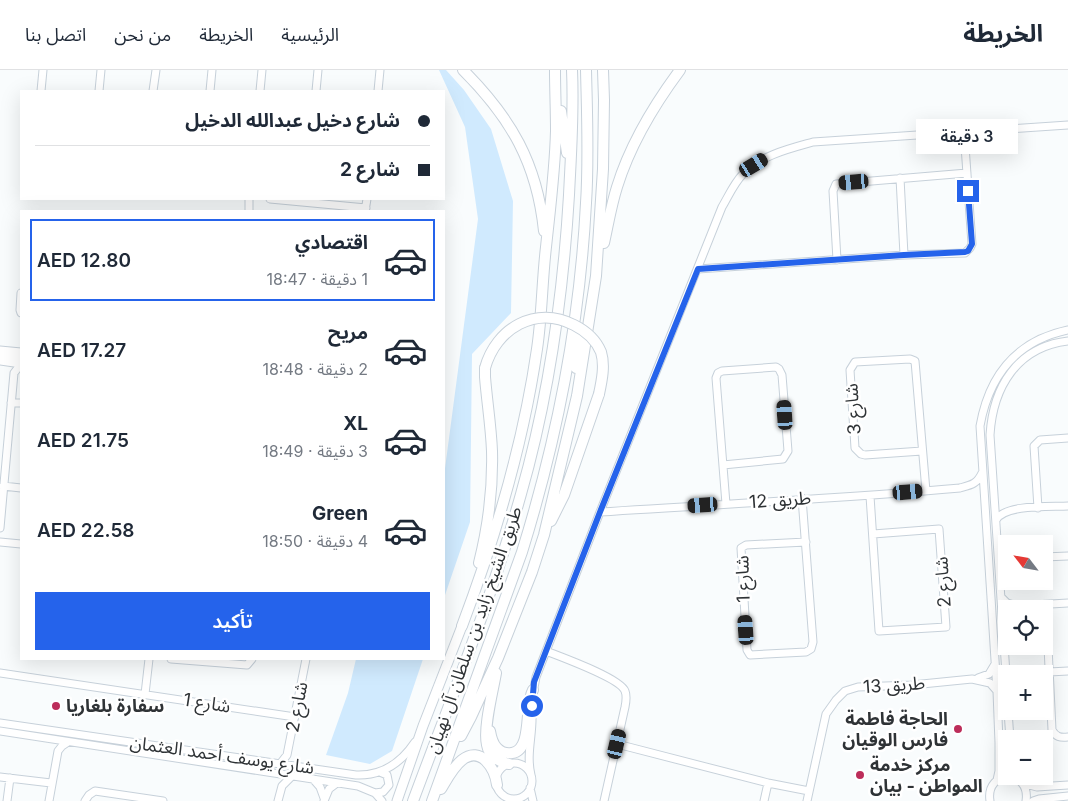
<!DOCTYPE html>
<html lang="ar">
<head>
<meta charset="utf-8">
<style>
	body { margin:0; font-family:Inter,"Noto Sans Arabic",sans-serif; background:#f6f6f7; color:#1f2937; direction:rtl; height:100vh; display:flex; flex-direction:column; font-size:19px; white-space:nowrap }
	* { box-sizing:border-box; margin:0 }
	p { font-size:16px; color:#747a83 }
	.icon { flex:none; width:28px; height:28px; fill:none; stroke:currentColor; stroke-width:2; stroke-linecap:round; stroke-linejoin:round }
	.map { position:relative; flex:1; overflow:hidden; direction:ltr }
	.side { position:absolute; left:20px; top:140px; width:425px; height:450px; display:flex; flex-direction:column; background:#fff; border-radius:0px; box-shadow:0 5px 20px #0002; direction:rtl }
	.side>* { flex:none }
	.hud { position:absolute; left:20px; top:20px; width:425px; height:110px; border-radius:0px; box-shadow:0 5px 20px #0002; direction:rtl; display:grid; align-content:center; height:110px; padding:0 15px; background:#fff }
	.needle { width:32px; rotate:301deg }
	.tools { position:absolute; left:998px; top:465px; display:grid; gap:10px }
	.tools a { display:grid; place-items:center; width:55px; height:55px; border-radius:0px; background:#fff; box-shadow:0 5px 20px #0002; font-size:25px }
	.end { position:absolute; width:22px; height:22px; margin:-11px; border:6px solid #2563eb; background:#fff; box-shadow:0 0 0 2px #fff }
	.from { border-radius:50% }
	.bubble { position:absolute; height:35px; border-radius:0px; background:#fff; box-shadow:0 5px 20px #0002; font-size:16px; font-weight:600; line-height:35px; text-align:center; direction:rtl }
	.car { position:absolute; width:15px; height:30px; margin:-15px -8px; border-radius:6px; box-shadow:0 0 4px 1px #0007; background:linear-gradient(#222 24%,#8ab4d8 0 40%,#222 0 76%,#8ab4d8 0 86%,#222 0) }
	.hud b { display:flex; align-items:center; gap:18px; height:48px; font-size:19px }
	.hud b+b { border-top:1px solid #e0e1e3 }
	.hud i { width:12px; height:12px; background:#1f2937 }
	ul { padding:9px 0 0; list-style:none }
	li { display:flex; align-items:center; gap:15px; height:82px; margin:0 10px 8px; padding:0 5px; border:2px solid transparent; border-radius:0px }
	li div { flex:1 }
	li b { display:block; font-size:19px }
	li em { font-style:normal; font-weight:600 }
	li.active { border-color:#2563eb }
	li>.icon { width:45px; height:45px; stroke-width:1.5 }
	.cta { display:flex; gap:10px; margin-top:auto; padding:10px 15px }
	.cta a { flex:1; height:58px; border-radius:0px; background:#2563eb; color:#fff; font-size:20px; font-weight:600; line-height:58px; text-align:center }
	header { display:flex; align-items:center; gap:30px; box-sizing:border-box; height:70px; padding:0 25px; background:#fff; border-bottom:1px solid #e0e1e3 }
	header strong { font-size:24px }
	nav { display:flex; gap:28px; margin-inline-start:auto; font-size:18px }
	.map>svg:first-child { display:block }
</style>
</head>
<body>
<header>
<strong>الخريطة</strong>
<nav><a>الرئيسية</a><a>الخريطة</a><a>من نحن</a><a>اتصل بنا</a></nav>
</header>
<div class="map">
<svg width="1068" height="731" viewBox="0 0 1068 731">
	<rect width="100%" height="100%" fill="#f9fcfd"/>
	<path fill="#d0eafe" d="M439 0H446L464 20 491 59 513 131 511 243 472 284 470 452 444 528V406L478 149 465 57Z
		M356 589H423L392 681 370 694 326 685 348 623Z"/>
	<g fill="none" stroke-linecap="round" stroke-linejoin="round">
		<g stroke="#c7d1da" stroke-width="9">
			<path id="minor" d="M41 21 43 0
				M99 21 101 0
				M153 21 156 0
				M210 21 212 0
				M260 21 262 0
				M316 21 318 0
				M378 21 380 0
				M900 108 904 185
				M270 129 366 138
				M249 141V129
				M365 141 367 129
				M837 190 833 121 836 114 967 103
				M698 199 904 185 965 183 970 178 972 174 964 62
				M21 223 20 240 21 243
				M0 280 21 282
				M0 285 21 287
				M0 291 21 294
				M11 333H21
				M922 381 865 385 861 384 855 378 850 300 855 292 910 289 915 291 926 421
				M723 395 783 389 788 381 782 305 779 299 776 297 722 301 718 303 716 308 726 434
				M3 416 21 418
				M870 426 879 561 946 557 939 459 873 464
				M802 428 813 572 811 579 806 582 750 585 747 580 741 478 746 475 806 472
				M1038 438 1034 376 1040 370 1068 368
				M600 442C720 434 840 429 960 418 971 415 977 414 982 403
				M996 450C1005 434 1050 437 1068 436
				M0 458 14 303 21 294
				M0 472 21 474
				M1044 487 1068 486
				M1002 528 1007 533 1017 536 1068 533
				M1046 535 1052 660C1056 667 1060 668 1068 667
				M546 581C561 587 620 608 625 621 627 626 626 632 625 637L604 731
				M171 589 247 595 252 589
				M1049 602 1068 601
				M0 603 295 647
				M1006 604 990 365C993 317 1017 277 1068 271
				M978 608 989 604 995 594
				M533 623 536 607 600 442 722 137C728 127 734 113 743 104 762 85 788 79 813 72L1068 55
				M145 624 149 589
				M1008 641 1010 669
				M0 653 356 705C381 706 401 693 415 672
				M0 661 358 716 375 723 382 731
				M617 674 768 713 809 721
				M496 711a18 18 0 1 1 36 0a18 18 0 1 1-36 0Z
				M280 694 287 685 306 589
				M531 705C526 684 533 665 532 644
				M0 707 51 713
				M313 709 320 717 324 728
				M997 710 999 701V673L997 621 980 356C989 305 1016 271 1068 260
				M1022 713 1037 717 1068 715
				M530 718 533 731
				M375 723 383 722 389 715 387 705 380 702
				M7 731 10 708
				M49 731 58 681 62 676 68 672
				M85 731 89 725 95 721 163 731
				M278 731 282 716 292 706
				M324 731 329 719 337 713
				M764 731 768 713
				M807 731 826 644 836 630 845 621 858 617 912 615 972 609 990 613 997 621
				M990 731C985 699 1031 699 1026 731
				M1033 731 1039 729 1068 726"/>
		</g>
		<g stroke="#c7d1da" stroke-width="11">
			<path id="major" d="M397 731 423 656 462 556"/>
		</g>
		<g stroke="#c7d1da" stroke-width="12">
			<path id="highway" d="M463 0C511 48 537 93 544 161
				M561 41 567 83
				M604 173C608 155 611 136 617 117 630 75 654 35 680 0
				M576 298 578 263
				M551 451 564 425 599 324
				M479 493C488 457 493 418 492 381 491 356 487 332 485 307V298
				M462 556C496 466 523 375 537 279 542 246 542 211 546 177 550 139 555 100 556 61 556 40 555 20 555 0
				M496 603C493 621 483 658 487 675 489 686 499 692 509 694
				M490 661C491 667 493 674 497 678 501 682 507 684 512 683 533 680 524 636 533 620
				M461 666 471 647 498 588 532 502 544 465 577 326 596 206 603 99 604 30 603 0
				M441 719C447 709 453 697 462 690 481 675 495 699 497 715
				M413 731C451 629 492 528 521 424 549 326 563 226 569 125 571 83 574 42 572 0
				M432 731 522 482C557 369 580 251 586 133 589 89 587 44 586 0"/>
		</g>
		<use href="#minor" stroke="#fff" stroke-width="7"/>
		<use href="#major" stroke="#fff" stroke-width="9"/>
		<use href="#highway" stroke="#fff" stroke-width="10"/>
		<g stroke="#c7d1da" stroke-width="12" stroke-linecap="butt">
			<path id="highway-bridge" d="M485 298C496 258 536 235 574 255 586 261 596 270 601 282 605 295 602 310 599 324"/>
		</g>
		<use href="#highway-bridge" stroke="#fff" stroke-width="10"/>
	</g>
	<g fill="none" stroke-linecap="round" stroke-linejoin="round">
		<path stroke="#2563eb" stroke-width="6" d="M532 636 534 612 546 581 600 442 698 199 904 185 965 182 968 181 972 174 968 121"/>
	</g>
	<g fill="#bc2d5a" stroke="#fff" stroke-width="2">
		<circle cx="56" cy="636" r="5"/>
		<circle cx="958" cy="659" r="5"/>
		<circle cx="860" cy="705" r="5"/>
	</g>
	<g text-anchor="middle" stroke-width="5" stroke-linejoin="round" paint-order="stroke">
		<g font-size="18" fill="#2f3336" stroke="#fff">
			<text transform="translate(853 339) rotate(-94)" y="6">شارع 3</text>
			<text transform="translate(780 430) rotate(-4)" y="6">طريق 12</text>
			<text transform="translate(743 509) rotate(-92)" y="6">شارع 1</text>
			<text transform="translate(943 512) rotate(-94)" y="6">شارع 2</text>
			<text transform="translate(474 560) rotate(-71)" y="6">طريق الشيخ زايد بن سلطان آل نهيان</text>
			<text transform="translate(894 615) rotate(-4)" y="6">طريق 13</text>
			<text transform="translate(207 633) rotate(9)" y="6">شارع 1</text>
			<text transform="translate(297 637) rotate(-79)" y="6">شارع 2</text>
			<text transform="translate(222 685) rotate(8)" y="6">شارع يوسف أحمد العثمان</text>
		</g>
		<g font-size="18" font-weight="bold" fill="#2f3336" stroke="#fff" text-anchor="start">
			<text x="66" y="642">سفارة بلغاريا</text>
			<text x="948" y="655" text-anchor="end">الحاجة فاطمة<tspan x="948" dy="21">فارس الوقيان</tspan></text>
			<text x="870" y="701">مركز خدمة<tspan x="870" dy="21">المواطن - بيان</tspan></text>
		</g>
	</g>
</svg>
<div class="tools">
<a><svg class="needle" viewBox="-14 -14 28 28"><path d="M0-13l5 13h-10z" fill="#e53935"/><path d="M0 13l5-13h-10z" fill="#747a83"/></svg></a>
<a><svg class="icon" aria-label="locate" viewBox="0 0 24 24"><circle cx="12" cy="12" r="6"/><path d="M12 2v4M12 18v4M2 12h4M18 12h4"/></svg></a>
<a>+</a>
<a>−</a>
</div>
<i class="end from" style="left:532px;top:636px"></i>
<i class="end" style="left:968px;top:121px"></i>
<div class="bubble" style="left:916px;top:49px;width:102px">3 دقيقة</div>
<i class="car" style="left:754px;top:95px;rotate:59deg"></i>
<i class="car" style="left:854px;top:112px;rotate:265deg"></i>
<i class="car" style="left:785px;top:345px;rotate:356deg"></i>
<i class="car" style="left:908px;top:422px;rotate:85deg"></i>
<i class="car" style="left:703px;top:435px;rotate:266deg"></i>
<i class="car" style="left:746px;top:560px;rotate:356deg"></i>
<i class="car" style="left:617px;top:674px;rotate:13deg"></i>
<div class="hud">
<b><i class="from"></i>شارع دخيل عبدالله الدخيل</b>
<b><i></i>شارع 2</b>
</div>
<section class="side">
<ul>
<li class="active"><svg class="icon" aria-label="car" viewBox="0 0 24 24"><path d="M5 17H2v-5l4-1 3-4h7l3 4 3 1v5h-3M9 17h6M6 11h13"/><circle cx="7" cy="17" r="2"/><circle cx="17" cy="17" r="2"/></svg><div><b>اقتصادي</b><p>1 دقيقة · 18:47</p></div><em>AED 12.80</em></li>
<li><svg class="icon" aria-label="car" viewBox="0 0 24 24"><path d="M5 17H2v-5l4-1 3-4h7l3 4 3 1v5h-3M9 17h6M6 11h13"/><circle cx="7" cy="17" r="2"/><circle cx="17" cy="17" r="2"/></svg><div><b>مريح</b><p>2 دقيقة · 18:48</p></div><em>AED 17.27</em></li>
<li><svg class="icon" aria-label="car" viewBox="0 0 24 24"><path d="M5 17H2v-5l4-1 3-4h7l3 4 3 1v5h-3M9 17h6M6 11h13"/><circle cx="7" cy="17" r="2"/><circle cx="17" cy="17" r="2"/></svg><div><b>XL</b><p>3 دقيقة · 18:49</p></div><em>AED 21.75</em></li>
<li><svg class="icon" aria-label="car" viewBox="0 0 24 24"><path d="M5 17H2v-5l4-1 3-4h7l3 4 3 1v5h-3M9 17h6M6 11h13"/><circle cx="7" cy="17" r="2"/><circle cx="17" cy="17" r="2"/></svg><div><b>Green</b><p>4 دقيقة · 18:50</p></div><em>AED 22.58</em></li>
</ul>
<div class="cta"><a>تأكيد</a></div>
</section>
</div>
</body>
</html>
